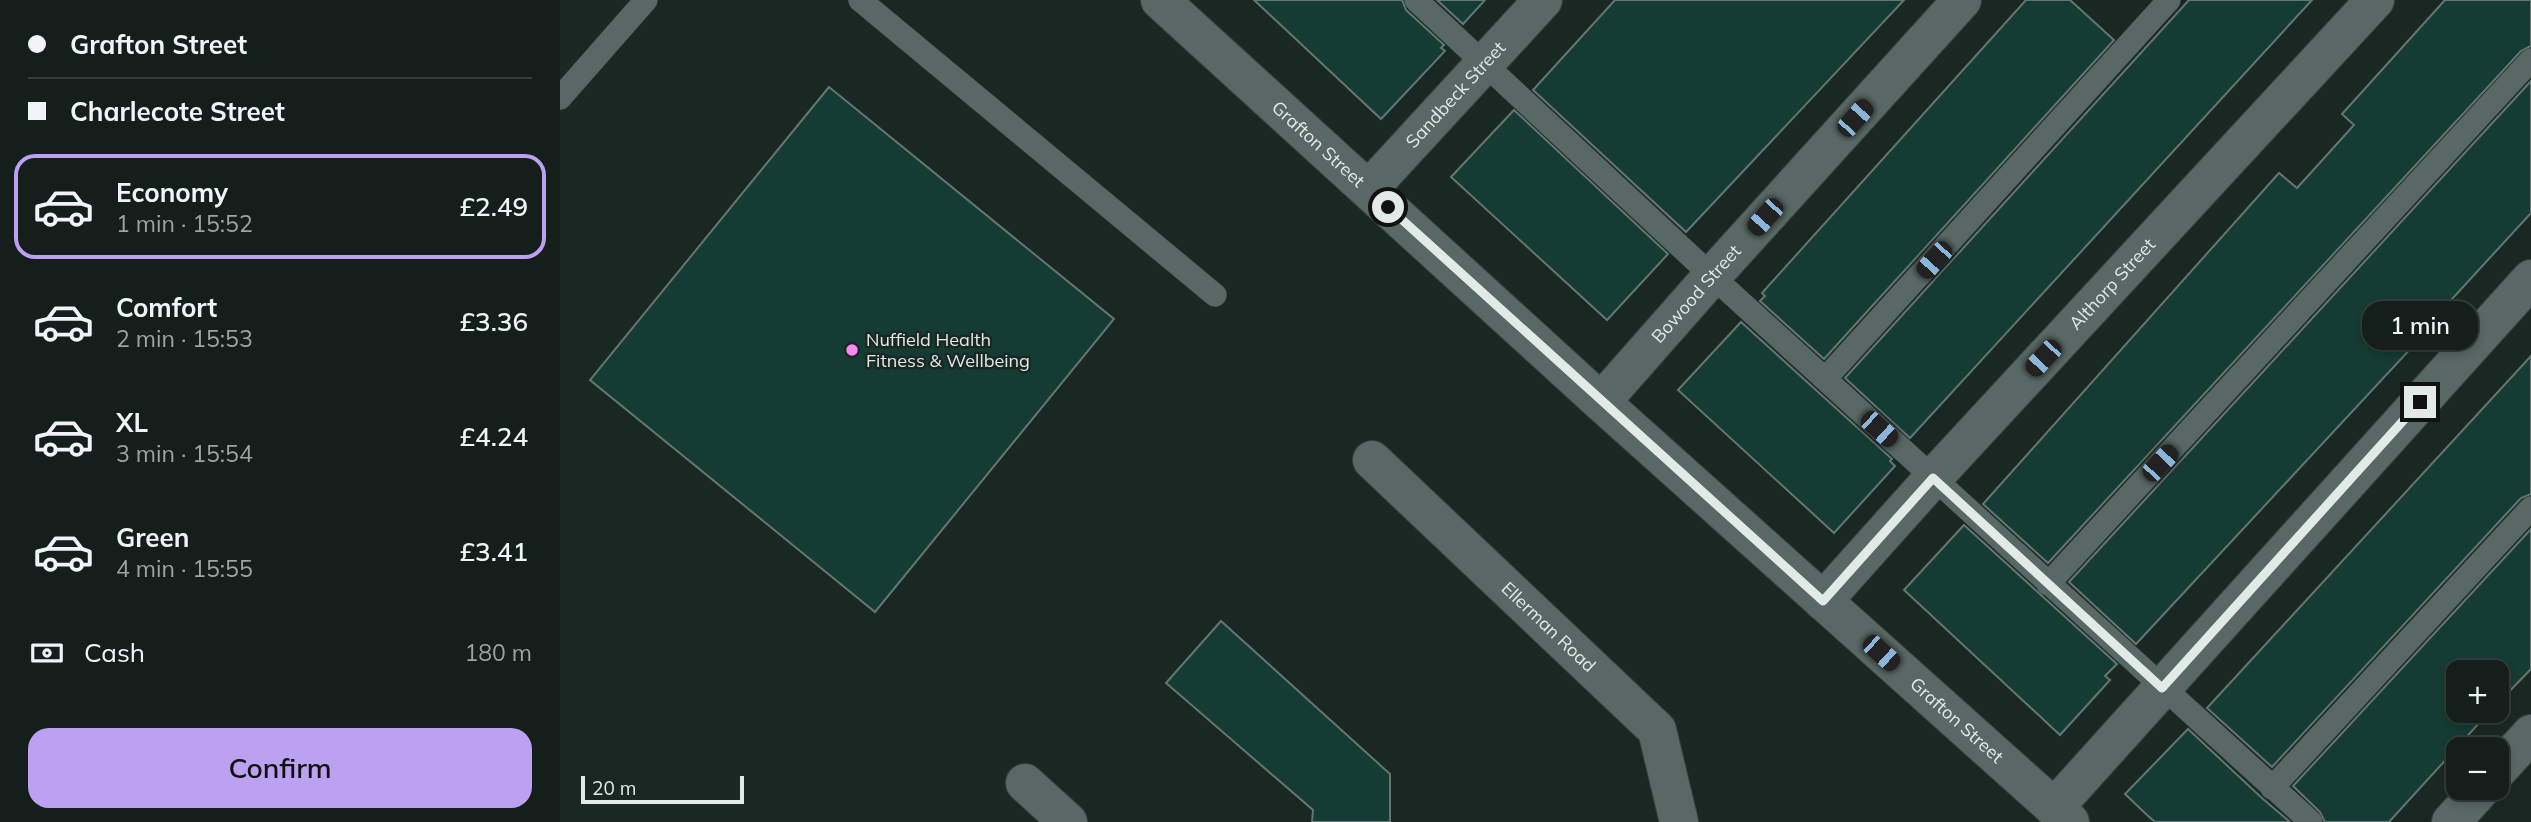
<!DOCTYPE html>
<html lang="en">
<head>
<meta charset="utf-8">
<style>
	body { margin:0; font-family:Mulish,sans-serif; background:#1d2724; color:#f1f3f6; height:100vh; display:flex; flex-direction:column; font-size:26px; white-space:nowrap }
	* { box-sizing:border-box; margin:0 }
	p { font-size:23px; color:#9da2a3 }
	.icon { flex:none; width:38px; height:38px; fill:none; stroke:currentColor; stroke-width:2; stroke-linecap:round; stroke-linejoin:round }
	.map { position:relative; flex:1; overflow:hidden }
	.drawer { display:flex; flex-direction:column; background:#141e1b; width:560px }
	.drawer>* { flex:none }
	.top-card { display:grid; align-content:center; height:154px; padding:0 28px; background:#141e1b }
	.tools { position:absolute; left:1886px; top:660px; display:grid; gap:14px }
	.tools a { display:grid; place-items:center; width:63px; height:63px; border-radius:14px; background:#141e1b; box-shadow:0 4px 10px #0003,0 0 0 2px #333c3a; font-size:35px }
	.scale { position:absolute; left:21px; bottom:18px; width:163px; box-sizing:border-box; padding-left:7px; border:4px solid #e2eae8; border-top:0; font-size:19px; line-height:24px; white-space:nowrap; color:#e2eae8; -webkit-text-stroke:5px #1a2824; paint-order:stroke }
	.end { position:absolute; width:32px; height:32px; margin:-16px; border:9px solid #e2eae8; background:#111; box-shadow:0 0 0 4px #111 }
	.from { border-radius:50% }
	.bubble { position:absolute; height:49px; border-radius:21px; background:#141e1b; box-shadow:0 4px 10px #0003,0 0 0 2px #333c3a; font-size:23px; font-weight:600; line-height:49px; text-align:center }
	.car { position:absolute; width:21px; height:42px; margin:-21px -10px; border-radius:9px; box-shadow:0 0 5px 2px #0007; background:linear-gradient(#222 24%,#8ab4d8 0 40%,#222 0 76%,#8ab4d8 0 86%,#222 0) }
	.top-card b { display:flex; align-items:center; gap:24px; height:66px; font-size:26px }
	.top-card b+b { border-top:2px solid #333c3a }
	.top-card i { width:18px; height:18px; background:#f1f3f6 }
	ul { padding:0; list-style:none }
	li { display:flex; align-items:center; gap:21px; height:105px; margin:0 14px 10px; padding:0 14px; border:4px solid transparent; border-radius:21px }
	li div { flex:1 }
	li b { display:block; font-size:26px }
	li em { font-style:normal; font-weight:600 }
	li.active { border-color:#bca0f2 }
	li>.icon { width:63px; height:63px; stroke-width:1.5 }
	.pay { display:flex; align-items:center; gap:18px; height:77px; padding:0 28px; font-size:26px }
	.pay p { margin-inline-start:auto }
	.button { display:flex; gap:14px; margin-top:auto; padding:14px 28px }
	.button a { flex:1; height:80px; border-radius:21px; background:#bca0f2; color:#111; font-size:28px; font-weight:600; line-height:80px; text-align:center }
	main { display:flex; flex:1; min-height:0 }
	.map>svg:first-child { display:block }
</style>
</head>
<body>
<main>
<section class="drawer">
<div class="top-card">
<b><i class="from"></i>Grafton Street</b>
<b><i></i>Charlecote Street</b>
</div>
<ul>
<li class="active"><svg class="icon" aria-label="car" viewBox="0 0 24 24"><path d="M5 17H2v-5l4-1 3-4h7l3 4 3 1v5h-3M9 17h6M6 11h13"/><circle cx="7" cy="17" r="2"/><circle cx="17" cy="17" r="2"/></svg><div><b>Economy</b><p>1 min · 15:52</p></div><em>£2.49</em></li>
<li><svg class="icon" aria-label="car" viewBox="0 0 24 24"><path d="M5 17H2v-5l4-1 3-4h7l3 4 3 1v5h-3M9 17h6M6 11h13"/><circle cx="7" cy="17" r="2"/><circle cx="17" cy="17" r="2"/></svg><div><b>Comfort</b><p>2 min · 15:53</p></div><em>£3.36</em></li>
<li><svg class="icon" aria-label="car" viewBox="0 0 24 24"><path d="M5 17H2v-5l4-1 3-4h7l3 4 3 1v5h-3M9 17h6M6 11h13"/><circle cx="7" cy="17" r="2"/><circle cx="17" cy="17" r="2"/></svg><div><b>XL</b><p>3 min · 15:54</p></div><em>£4.24</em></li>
<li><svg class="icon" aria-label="car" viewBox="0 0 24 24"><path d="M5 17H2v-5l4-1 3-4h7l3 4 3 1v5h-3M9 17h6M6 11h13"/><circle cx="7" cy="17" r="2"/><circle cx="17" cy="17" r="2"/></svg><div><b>Green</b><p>4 min · 15:55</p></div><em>£3.41</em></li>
</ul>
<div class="pay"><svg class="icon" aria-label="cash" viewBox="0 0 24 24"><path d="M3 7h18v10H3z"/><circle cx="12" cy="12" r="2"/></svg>Cash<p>180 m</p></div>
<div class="button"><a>Confirm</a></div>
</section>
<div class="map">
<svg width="1971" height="822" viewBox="0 0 1971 822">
	<rect width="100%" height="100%" fill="#1a2824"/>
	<path fill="#143c34" stroke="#657571" stroke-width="2" d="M694 0H842L846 10 884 45 881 48 885 51 821 119Z
		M877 0H925L903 24Z
		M1055 0H1344L1126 232 973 90Z
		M1466 0H1510L1554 40 1264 359 1200 301 1205 296 1202 293Z
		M1629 0H1752L1350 438 1285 378Z
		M1885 0H1971V46L1961 51 1488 563 1423 504 1719 173 1737 188 1794 125 1782 114Z
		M1971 81V213L1880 312 1882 315 1576 644 1509 582Z
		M269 87 554 319 315 612 30 380Z
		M954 110 1108 254 1047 320 891 177Z
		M1181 322 1332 459 1330 461 1335 466 1274 533 1118 390Z
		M1971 356V494L1961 498 1712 767 1647 708Z
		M1404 525 1557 664 1545 676 1550 680 1500 735 1344 590Z
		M1971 529V669L1937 704V672H1899V710H1931L1829 822H1765L1760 812 1733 786Z
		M661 621 830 774V822H752L753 810 606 683Z
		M1628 729 1703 799 1730 822H1595L1587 815 1565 794Z"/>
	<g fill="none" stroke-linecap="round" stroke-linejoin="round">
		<g stroke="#394442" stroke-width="24">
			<path id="service" d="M300 0 655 295
				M856 0 1152 276 1751 822
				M0 98 86 0
				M1265 379 1609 0
				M1488 584 1971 60
				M1712 788 1971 508"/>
		</g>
		<g stroke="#394442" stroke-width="40">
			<g id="minor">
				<path id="s1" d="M600 0 1041 402 1510 822"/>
				<path id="s2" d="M809 189 983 0"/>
				<path id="s3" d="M1041 402 1152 276 1402 0"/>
				<path id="s4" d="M812 460 1097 730 1119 822"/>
				<path id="s5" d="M1263 601 1373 478 1815 0"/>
				<path d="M1937 771 1971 734"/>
				<path d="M465 783 508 822"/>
				<path d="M1494 808 1971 279"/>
				<path d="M1891 822 1922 788"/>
			</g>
		</g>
		<use href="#service" stroke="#586864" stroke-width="23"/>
		<use href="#minor" stroke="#586864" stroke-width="38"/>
	</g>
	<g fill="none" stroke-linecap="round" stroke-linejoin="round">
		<path stroke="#e2eae8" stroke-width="9" d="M828 207 1263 601 1373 478 1602 688 1860 402"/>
	</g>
	<circle fill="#f389f1" stroke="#1a2824" stroke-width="2.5" cx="292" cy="350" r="7"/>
	<g text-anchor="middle" stroke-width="5" stroke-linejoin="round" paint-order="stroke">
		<g font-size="18" fill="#e2eae8" stroke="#1a2824">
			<text dy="6" stroke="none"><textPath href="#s2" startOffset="128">Sandbeck Street</textPath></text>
			<text dy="6" stroke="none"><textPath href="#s1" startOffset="214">Grafton Street</textPath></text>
			<text dy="6" stroke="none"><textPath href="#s5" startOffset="429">Althorp Street</textPath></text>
			<text dy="6" stroke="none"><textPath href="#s3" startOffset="144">Bowood Street</textPath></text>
			<text dy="6" stroke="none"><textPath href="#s4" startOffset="243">Ellerman Road</textPath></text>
			<text dy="6" stroke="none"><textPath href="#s1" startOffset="1074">Grafton Street</textPath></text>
		</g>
		<g font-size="18" fill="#e2eae8" stroke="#1a2824" text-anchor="start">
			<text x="306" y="346">Nuffield Health<tspan x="306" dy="21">Fitness &amp; Wellbeing</tspan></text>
		</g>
	</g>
</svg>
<div class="tools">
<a>+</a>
<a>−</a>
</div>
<div class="scale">20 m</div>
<i class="end from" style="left:828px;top:207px"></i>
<i class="end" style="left:1860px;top:402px"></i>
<div class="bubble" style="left:1802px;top:301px;width:116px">1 min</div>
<i class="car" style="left:1295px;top:118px;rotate:42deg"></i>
<i class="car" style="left:1205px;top:217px;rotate:222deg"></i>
<i class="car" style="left:1374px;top:260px;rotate:222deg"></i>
<i class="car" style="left:1483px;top:358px;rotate:223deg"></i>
<i class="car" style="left:1319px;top:429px;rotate:132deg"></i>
<i class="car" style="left:1600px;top:463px;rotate:43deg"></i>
<i class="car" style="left:1321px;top:653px;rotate:132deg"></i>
</div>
</main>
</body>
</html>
